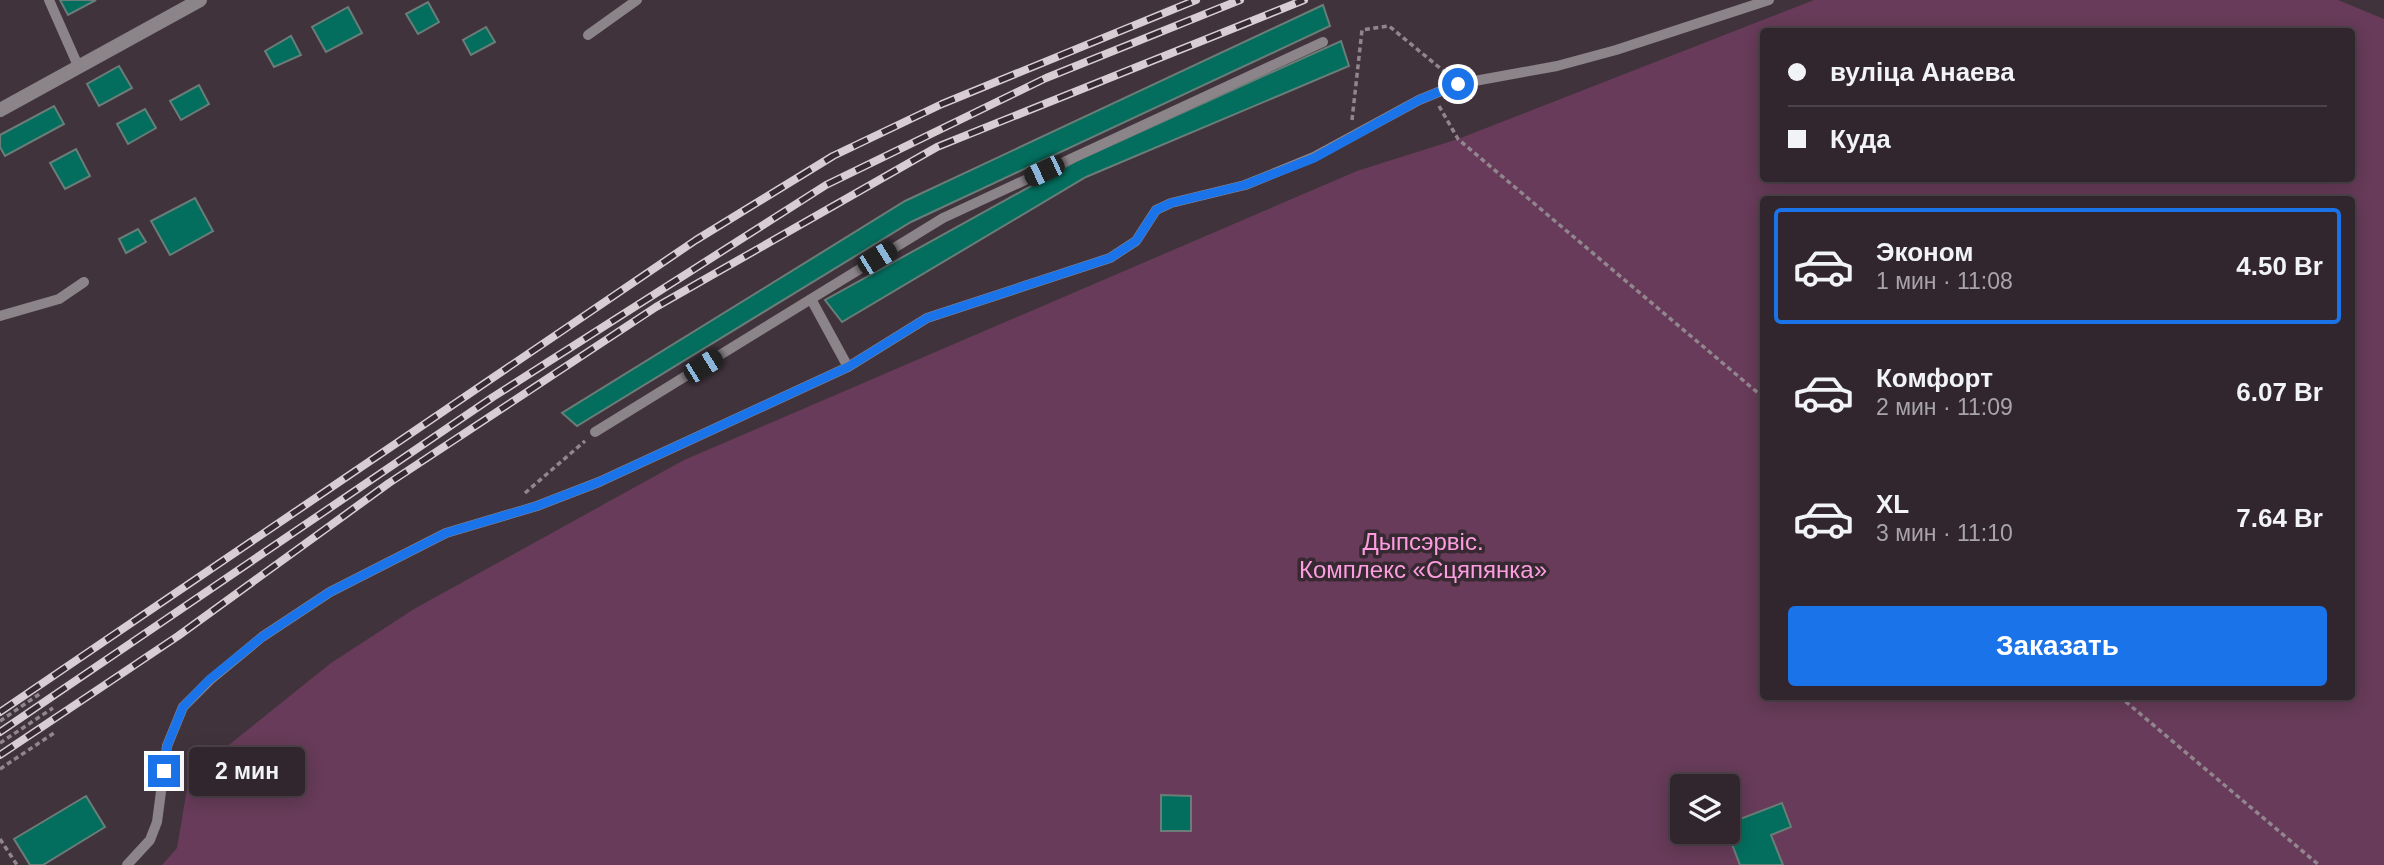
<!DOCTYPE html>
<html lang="ru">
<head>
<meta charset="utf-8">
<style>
	body { margin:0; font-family:Helvetica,sans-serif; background:#392e35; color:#f1f3f6; height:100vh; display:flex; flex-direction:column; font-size:26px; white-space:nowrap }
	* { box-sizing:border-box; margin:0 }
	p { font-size:23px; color:#a8a5aa }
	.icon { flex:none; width:38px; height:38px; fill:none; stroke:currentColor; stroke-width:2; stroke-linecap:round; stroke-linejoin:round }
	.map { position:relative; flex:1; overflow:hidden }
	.panel { position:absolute; left:1760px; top:196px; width:595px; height:504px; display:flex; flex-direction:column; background:#31262d; border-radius:7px; box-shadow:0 4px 18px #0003,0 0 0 2px #4c4349 }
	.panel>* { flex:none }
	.banner { position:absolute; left:1760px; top:28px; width:595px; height:154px; border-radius:7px; box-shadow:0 4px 18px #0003,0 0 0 2px #4c4349; display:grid; align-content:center; height:154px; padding:0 28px; background:#31262d }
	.controls { position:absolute; left:1670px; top:774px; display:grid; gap:14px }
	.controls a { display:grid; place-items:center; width:70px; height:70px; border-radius:7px; background:#31262d; box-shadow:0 4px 18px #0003,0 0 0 2px #4c4349; font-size:35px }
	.end { position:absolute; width:32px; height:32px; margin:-16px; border:9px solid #1a73e8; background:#fff; box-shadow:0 0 0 4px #fff }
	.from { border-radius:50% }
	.bubble { position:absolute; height:49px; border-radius:7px; background:#31262d; box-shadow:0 4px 18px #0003,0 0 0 2px #4c4349; font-size:23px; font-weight:600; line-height:49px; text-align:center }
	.car { position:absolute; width:21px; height:42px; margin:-21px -10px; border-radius:9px; box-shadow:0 0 5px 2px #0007; background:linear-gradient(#222 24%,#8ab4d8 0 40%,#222 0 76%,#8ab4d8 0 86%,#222 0) }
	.banner b { display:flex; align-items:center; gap:24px; height:66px; font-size:26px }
	.banner b+b { border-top:2px solid #4c4349 }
	.banner i { width:18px; height:18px; background:#f1f3f6 }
	ul { padding:12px 0 0; list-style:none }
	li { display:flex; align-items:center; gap:21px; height:116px; margin:0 14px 10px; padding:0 14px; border:4px solid transparent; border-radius:7px }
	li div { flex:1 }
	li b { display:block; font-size:26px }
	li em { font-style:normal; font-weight:600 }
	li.selected { border-color:#1a73e8 }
	li>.icon { width:63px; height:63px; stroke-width:1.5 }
	.primary-button { display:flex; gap:14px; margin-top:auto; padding:14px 28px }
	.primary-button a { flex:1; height:80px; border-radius:7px; background:#1a73e8; color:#fff; font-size:28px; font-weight:600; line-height:80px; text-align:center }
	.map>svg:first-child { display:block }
</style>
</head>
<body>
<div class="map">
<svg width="2384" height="865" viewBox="0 0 2384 865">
	<rect width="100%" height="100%" fill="#41333c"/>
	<path fill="#673b59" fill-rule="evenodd" d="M1814 0H2338L2384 19V865H162L177 848 189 777 331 663 414 609 684 460 1357 171 1458 139ZM1764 32H2352V178H1764ZM1764 200H2352V696H1764ZM1682 786H1727V831H1682Z"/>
	<path fill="#046e5e" stroke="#6a7d78" stroke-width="2" d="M60 0H96L68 15Z
		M428 2 439 22 418 34 406 14Z
		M1323 5 1330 26 911 222 577 426 562 413 905 201Z
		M348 7 362 33 326 52 312 27Z
		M486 27 495 42 471 55 463 40Z
		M291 36 301 55 274 67 265 51Z
		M1341 41 1349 66 1086 177 842 322 825 300 1078 160Z
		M119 66 132 88 99 106 87 84Z
		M199 85 209 104 181 120 170 101Z
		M54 106 64 124 5 156 0 147V135Z
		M145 109 156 128 128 144 117 124Z
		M76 149 90 176 65 189 50 163Z
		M195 198 213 231 170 255 151 221Z
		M138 229 146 242 126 253 119 239Z
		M1161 795 1191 796V831H1161Z
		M86 796 105 827 43 865H30L14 839Z
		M1782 803 1791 827 1771 835 1783 865H1740L1727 831V824Z"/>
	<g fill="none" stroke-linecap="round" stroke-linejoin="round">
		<path stroke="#92868e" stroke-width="3.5" stroke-dasharray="5 3.5" stroke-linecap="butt" d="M1439 106 1458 139 1764 398
			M1352 120 1362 30 1389 26 1446 73
			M525 493 585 441
			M2119 696 2319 865
			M0 721 41 693
			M0 743 53 708
			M0 769 54 733
			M0 839 17 865"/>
		<path stroke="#8b8489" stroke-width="10" d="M49 0 79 68
			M588 35 637 0
			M0 316 59 299 84 282
			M848 367 811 299 943 218 1323 42
			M595 432 811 299
			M127 865 150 840 157 822 167 746 183 707 210 680 262 637 330 592 446 533 537 506 599 482 848 367 927 318 1110 258 1136 241 1156 210 1171 203 1245 185 1314 157 1419 100 1458 84 1557 66 1616 50 1769 0"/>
		<path stroke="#8b8489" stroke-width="14" d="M0 110 200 0"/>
		<g stroke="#d7cdd3" stroke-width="8">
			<path id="rail" d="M0 712 696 240 833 156 942 104 1196 0
				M0 732 493 397 826 185 1046 78 1240 0
				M0 755 178 636 389 483 656 307 937 147 1304 0"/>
		</g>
		<use href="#rail" stroke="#362932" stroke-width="5" stroke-dasharray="16" stroke-linecap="butt"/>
	</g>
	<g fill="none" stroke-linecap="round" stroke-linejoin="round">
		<path stroke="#1a73e8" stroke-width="9" d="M164 771 167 746 183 707 209 680 262 637 330 592 446 533 537 506 599 482 848 367 927 318 1110 258 1136 241 1156 210 1171 203 1245 185 1314 158 1419 100 1458 84"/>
	</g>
	<g text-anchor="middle" stroke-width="7" stroke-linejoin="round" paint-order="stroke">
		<g font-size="24" fill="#fd9ddf" stroke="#362932">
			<text x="1423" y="550">Дыпсэрвіс.<tspan x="1423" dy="28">Комплекс «Сцяпянка»</tspan></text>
		</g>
	</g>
</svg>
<div class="controls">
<a><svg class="icon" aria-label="layers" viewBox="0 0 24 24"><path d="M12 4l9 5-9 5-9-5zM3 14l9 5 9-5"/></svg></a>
</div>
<i class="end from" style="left:1458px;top:84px"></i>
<i class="end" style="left:164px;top:771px"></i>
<div class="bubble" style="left:189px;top:747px;width:116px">2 мин</div>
<i class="car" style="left:1044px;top:171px;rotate:245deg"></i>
<i class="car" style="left:877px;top:258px;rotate:58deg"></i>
<i class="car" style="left:703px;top:366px;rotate:58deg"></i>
<div class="banner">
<b><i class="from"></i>вуліца Анаева</b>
<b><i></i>Куда</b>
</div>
<section class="panel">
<ul>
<li class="selected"><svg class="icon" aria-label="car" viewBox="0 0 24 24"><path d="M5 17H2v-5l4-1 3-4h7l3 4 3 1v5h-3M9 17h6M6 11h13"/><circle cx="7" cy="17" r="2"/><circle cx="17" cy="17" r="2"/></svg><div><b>Эконом</b><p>1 мин · 11:08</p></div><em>4.50 Br</em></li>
<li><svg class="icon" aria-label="car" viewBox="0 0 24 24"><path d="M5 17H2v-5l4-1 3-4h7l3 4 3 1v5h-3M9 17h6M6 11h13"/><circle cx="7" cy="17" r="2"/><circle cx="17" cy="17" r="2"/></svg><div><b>Комфорт</b><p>2 мин · 11:09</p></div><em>6.07 Br</em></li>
<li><svg class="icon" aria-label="car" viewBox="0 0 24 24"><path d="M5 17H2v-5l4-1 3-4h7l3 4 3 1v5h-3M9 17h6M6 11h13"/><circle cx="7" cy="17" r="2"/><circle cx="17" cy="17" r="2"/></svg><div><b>XL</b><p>3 мин · 11:10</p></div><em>7.64 Br</em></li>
</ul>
<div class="primary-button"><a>Заказать</a></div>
</section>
</div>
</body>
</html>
